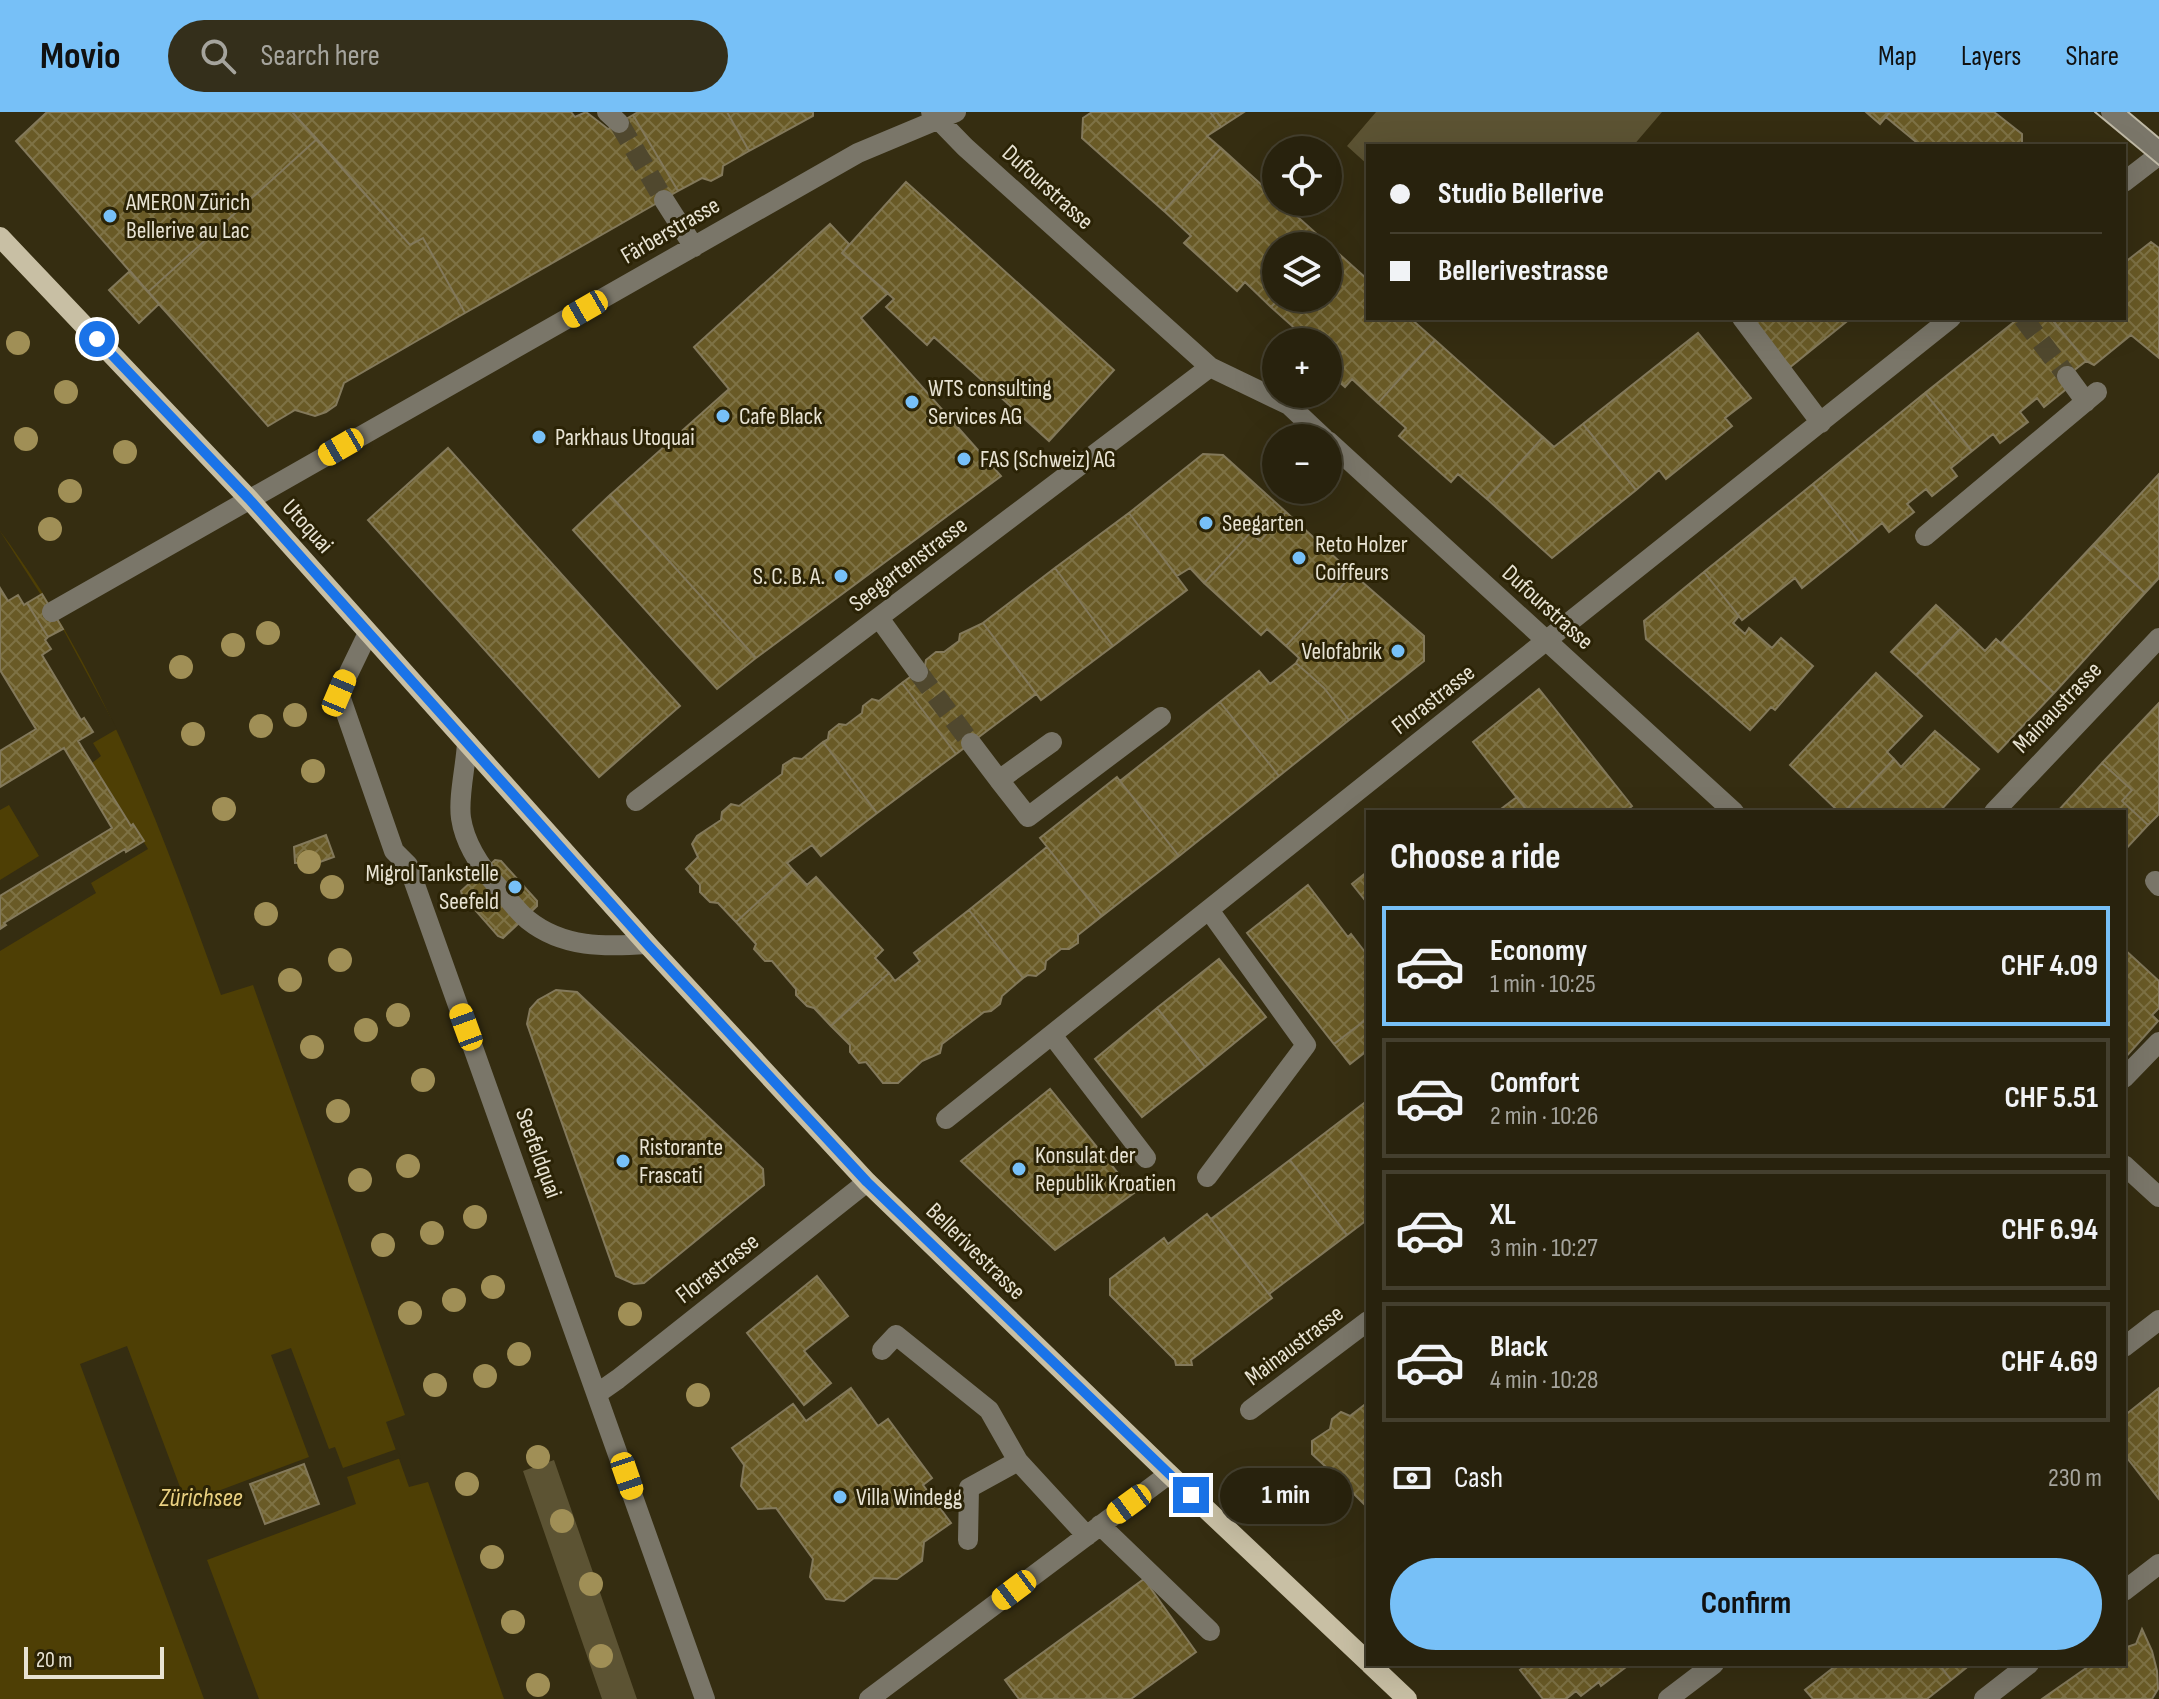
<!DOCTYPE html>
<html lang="en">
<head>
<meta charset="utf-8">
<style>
	body { margin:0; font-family:"Sofia Sans Condensed",sans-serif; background:#342f1b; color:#f1f3f6; height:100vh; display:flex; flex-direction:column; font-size:30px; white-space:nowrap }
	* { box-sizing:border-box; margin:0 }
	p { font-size:26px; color:#a5a49d }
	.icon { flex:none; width:44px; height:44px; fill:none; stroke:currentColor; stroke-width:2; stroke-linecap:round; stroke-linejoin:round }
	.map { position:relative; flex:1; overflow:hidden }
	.details { position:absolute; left:1366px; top:698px; width:760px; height:856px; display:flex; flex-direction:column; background:#28220d; border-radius:0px; box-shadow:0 8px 32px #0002,0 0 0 2px #443f2e }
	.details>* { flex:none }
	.guide { position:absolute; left:1366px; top:32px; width:760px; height:176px; border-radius:0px; box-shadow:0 8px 32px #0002,0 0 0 2px #443f2e; display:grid; align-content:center; height:176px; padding:0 24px; background:#28220d }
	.tools { position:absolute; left:1262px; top:24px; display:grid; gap:16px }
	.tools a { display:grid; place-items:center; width:80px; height:80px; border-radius:50%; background:#28220d; box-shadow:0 8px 32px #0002,0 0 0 2px #443f2e; font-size:40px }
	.scale { position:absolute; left:24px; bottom:20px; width:140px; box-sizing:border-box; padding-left:8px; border:4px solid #e8e3d3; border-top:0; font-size:22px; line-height:28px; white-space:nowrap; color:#e8e3d3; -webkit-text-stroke:6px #2b2306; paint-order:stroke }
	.end { position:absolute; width:36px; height:36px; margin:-18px; border:10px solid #1a73e8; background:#fff; box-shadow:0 0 0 4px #fff }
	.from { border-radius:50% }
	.bubble { position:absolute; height:56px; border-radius:28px; background:#28220d; box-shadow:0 8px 32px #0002,0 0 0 2px #443f2e; font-size:26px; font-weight:700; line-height:56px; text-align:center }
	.car { position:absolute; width:24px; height:48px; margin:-24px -12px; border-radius:10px; box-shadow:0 0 6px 2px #0007; background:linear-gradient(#f5c518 24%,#345 0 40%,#f5c518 0 76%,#345 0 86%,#f5c518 0) }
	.guide b { display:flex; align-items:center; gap:28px; height:76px; font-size:30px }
	.guide b+b { border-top:2px solid #443f2e }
	.guide i { width:20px; height:20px; background:#f1f3f6 }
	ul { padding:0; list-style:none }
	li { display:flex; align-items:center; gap:24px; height:120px; margin:0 16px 12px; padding:0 8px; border:4px solid #443f2e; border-radius:0px }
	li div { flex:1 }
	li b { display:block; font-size:30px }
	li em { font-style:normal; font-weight:700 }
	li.current { border-color:#77c0f7 }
	li>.icon { width:72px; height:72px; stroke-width:1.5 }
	h2 { padding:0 24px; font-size:36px; line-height:96px }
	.pay { display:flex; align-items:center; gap:20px; height:88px; padding:0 24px; font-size:30px }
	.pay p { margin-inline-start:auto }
	.cta { display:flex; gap:16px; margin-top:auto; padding:16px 24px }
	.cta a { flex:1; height:92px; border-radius:48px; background:#77c0f7; color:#111; font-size:32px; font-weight:700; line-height:92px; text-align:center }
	header { display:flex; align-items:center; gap:48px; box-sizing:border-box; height:112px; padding:0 40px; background:#77c0f7; color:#111 }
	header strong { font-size:38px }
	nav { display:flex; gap:44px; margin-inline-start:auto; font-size:28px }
	.search { width:560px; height:72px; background:#342f1b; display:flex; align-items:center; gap:20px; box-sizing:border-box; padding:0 28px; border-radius:44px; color:#a5a49d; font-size:30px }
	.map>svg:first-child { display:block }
</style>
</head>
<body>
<header>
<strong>Movio</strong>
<div class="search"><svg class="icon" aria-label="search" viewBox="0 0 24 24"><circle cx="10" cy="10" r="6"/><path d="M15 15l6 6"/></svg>Search here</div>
<nav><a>Map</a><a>Layers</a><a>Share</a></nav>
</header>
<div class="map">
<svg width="2159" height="1587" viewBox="0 0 2159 1587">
	<defs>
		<pattern id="building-cross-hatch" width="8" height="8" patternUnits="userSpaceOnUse" patternTransform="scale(2)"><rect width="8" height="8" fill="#695a26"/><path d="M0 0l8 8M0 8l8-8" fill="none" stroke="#7e7245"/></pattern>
	</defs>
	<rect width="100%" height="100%" fill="#352d11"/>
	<path fill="#5c5333" d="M1376 0H1662L1633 34H1368V53L1347 34Z
		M554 1348 637 1587H602L523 1359Z"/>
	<path fill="#4e3f05" d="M0 419C104 558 163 722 221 883L253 873 405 1303 386 1310 409 1375 428 1370 504 1587H0Z"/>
	<path fill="#352d11" d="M0 419 64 519 117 617 93 631 101 644 92 651 130 714 133 712 148 737 91 771 96 781 0 839V768L39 744 9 693 0 698Z
		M127 1234 186 1391 309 1345 271 1243 291 1236 329 1337 335 1335 343 1356 397 1337 401 1346 347 1365 356 1392 207 1448 259 1587H204L80 1252Z"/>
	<path fill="url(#building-cross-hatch)" stroke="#83795b" stroke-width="2" d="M47 0H292L317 27 148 180 16 29Z
		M292 0H571L575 5 586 0 608 17 633 3 678 79 465 201 423 126 410 133Z
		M638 0H727L749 39 723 54 722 63 711 69 702 66 678 79 633 3Z
		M727 0H813V4L749 39Z
		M1092 0H1210L1221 15 1207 24 1221 36 1164 99 1082 26 1083 6Z
		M1210 0H1244L1221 15Z
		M1866 0H1890L1880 12Z
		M1890 0H1994L2022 22V34H1921L1886 5Z
		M317 27 410 133 423 126 465 201 344 271 336 293 326 300 315 304 295 298 268 314 148 180Z
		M1221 36 1276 86V90H1281L1328 132 1276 134V186H1280L1271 195 1245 170 1237 179 1184 131 1191 124 1164 99Z
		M906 70 1114 258 1049 329 934 225 927 233 886 195 894 187 842 141Z
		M830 112 849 132 842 141 888 181 861 206 1001 364 756 546 610 383 729 277 694 235Z
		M2151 130 2159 136V246L2131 223 2094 253 2086 249 2052 208 2124 206V151Z
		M1328 132 1368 168V206H1410L1435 228 1378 291 1352 267 1345 275 1328 260V230H1294L1292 228 1299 220 1271 195 1280 186H1328Z
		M130 159 159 192 139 211 109 178Z
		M1749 206H1851L1789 256Z
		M2019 206H2051L2086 249 2064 266 2070 274 2044 295 2037 286 2020 300 2028 310 2000 331 1993 322 1972 339 1925 281Z
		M1698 221 1751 286 1725 306 1732 314 1666 367 1659 358 1636 378 1583 312Z
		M1435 228 1543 325 1487 387 1458 362 1451 370 1399 324 1406 316 1378 291Z
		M1925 281 1972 339 1951 356 1957 364 1932 384 1926 377 1907 392 1914 400 1889 420 1882 411 1859 430 1813 372Z
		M1583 312 1636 378 1552 446 1487 387 1543 325 1554 335Z
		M448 336 680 594 599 665 368 408Z
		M1203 342 1223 343 1286 400 1260 429 1250 421 1204 471 1190 456 1177 464 1129 401Z
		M2159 362V466L2145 481 2093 433Z
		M1813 372 1859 430 1802 476 1795 466 1742 508 1704 460Z
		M610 383 756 546 717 577 573 418Z
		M1286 400 1353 462 1286 534 1267 517 1261 523 1204 471 1250 421 1260 429Z
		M1129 401 1187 478 1113 534 1055 456Z
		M2093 433 2145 481 2054 581 2001 531Z
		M1055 456 1113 534 1041 588 983 511Z
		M1704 460 1739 504 1733 511 1745 522 1749 516 1772 536 1781 526 1813 554 1775 598 1771 595 1750 618 1646 527 1644 509Z
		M1353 462 1424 524V549L1349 608 1324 576 1296 551 1299 546 1286 534Z
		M0 476 8 489 18 483 24 493 27 491 48 525 45 528 51 537 42 543 81 608 84 606 93 620 78 629 131 714 133 712 144 729 126 740 125 737 4 811 6 813 0 817V784L112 716 64 636 0 675V639L36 617 0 558Z
		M42 482 63 517 48 525 27 491Z
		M1936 493 1961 516 1916 563 1891 540Z
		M983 511 1036 582 956 642 902 571 925 554 926 548 936 540H944L959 529 960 522Z
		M1961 516 1985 539 1996 527 2054 581 1998 640 1916 563Z
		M1296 551 1324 576 1349 608 1279 664 1220 590 1259 559 1270 572Z
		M1876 561 1922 604 1887 640 1894 647 1844 700H1839L1790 653Z
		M902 571 956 642 877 701 823 630 828 627 829 620 839 612 846 613 862 601 863 594 872 587 879 589Z
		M1539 577 1632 694 1625 700H1528L1473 630Z
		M1220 590 1279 664 1179 744 1120 669Z
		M2159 591V702L2148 713 2122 689 2132 678 2102 651Z
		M1935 619 1979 657 1939 700H1844L1894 647 1901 655Z
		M823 630 877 701 821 744 812 733 787 751 793 758 736 810 718 791 710 790 700 780V773L686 757 698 745 692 732 697 724 721 708 722 700 731 692 739 694 782 662 783 653 794 646 802 647Z
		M2102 651 2132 678 2122 689 2148 713 2124 739V700H2057Z
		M1117 665 1179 744 1102 804 1040 726Z
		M1517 685 1528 700H1497Z
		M326 723 334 745 320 750 295 751 294 735Z
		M1047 735 1102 804 1078 823V831L1069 837H1061L1046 849 1045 857 1036 864 1028 863 1023 866 969 798Z
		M495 748 501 749 537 789V794L503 826 498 824 462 783 461 779Z
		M793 758 807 773 816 765 883 838 875 846 889 861 831 914 814 896 807 894 796 883V877L772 849H765L754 837 756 832 736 810Z
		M1368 759V792L1352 772Z
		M1308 773 1348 825 1351 822 1368 844V906L1334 932 1247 821Z
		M969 798 1023 866 1002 884 1000 892 991 899 984 900 942 932 940 941 922 949 898 971H883L866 950 859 951 850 940V933L831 914 889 861 895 869 920 849 914 841Z
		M2124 837 2159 869V896L2152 903 2158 909 2124 947Z
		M1219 847 1266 905 1205 955 1157 896Z
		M556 878 577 880 763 1057 764 1073 644 1171 634 1172 616 1164 527 912 530 897 538 888Z
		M1157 896 1205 955 1142 1005 1095 947Z
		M1368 906V938L1350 952 1334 932Z
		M1050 977 1134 1081 1055 1138 961 1049Z
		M1368 988V1107L1347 1123 1290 1048Z
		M1290 1048 1347 1123 1269 1182 1211 1107Z
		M1207 1102 1272 1186 1191 1248 1192 1253H1176L1175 1248 1110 1183V1167L1164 1126 1168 1132Z
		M817 1164 848 1204 804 1239 831 1271 804 1293 747 1221Z
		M851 1276 878 1314 888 1307 932 1366 923 1373 951 1411 924 1430 922 1449 897 1467 874 1466 844 1489 826 1487 810 1465 813 1447 776 1396 758 1397 741 1374 744 1353 732 1336 793 1292 806 1309Z
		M2159 1276V1387L2124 1342V1304Z
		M1368 1290V1396L1353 1381 1348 1383 1337 1372V1365L1312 1342V1329L1330 1317 1332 1307 1341 1300 1350 1304Z
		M304 1352 319 1392 265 1412 250 1372Z
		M1144 1467 1196 1540 1131 1587H1019L1005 1568Z
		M2142 1517 2152 1539 2157 1559 2158 1577 2152 1587H2042L2092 1552H2124V1536L2136 1532Z
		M1528 1552H1630L1601 1574 1599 1570 1581 1584 1576 1579 1566 1587H1543L1520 1558Z
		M1838 1552H1939L1951 1568 1927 1587H1813L1805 1578Z
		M1939 1552H1971L1951 1568Z"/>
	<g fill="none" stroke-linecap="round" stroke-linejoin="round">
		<path stroke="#50482e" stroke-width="20" stroke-dasharray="20 10" stroke-linecap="butt" d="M619 11 664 88
			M2023 206 2067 264
			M918 560 971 631"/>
		<path stroke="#7a7669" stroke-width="20" d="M607 0 619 11
			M931 0 965 35 1210 255 1289 293 1324 326
			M2111 0 2159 39
			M2124 70 2159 43
			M664 88 694 135
			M1742 206 1821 311
			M2067 264 2086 290
			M1328 329 1734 700
			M1925 424 2097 280
			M52 500 858 41 956 0
			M879 506 918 560
			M368 521 339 581 394 739 408 753 705 1587
			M1052 630 999 668 1028 705 1161 605
			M467 631C466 653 458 685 461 706 465 733 481 756 499 776 508 786 517 799 528 808 563 836 605 835 647 832
			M971 631 999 668
			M636 689 1210 255
			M1994 700 2159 526
			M2155 769 2159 774
			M1052 923 1146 1046
			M2124 966 2159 930
			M946 1007 1951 206
			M2124 1053 2159 1085
			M1207 1065 1306 933 1209 798
			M2124 1235 2159 1208
			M882 1238 896 1223 989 1298 1018 1349 1087 1424
			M598 1281 618 1267 867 1070
			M1250 1298 1368 1209
			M1100 1413 1210 1519
			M968 1428 969 1376 1018 1349
			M2124 1479 2159 1452
			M869 1587 1169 1362
			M1668 1587 1714 1552
			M1984 1587 2029 1552"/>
		<path stroke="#c8bfa4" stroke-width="20" d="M0 125 249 387 647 832 867 1070 1169 1362 1368 1550
			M1370 1552 1407 1587"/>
		<path stroke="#bfb9a6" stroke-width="2" d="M2095 0 2159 53
			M2128 0 2159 26"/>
	</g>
	<g fill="#a08f56">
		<circle cx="18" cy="231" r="12"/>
		<circle cx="66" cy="280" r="12"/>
		<circle cx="26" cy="327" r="12"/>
		<circle cx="125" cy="340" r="12"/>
		<circle cx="70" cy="379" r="12"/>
		<circle cx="50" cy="417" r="12"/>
		<circle cx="268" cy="521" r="12"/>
		<circle cx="233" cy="533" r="12"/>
		<circle cx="181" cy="555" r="12"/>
		<circle cx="295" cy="603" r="12"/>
		<circle cx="261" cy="614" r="12"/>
		<circle cx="193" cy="622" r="12"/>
		<circle cx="313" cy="659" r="12"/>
		<circle cx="224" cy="697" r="12"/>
		<circle cx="309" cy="750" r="12"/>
		<circle cx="332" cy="775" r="12"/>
		<circle cx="266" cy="802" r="12"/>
		<circle cx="340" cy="848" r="12"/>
		<circle cx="290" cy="868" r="12"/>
		<circle cx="398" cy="903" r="12"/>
		<circle cx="366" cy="918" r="12"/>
		<circle cx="312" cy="935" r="12"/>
		<circle cx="423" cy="968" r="12"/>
		<circle cx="338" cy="999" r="12"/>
		<circle cx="408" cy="1054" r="12"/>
		<circle cx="360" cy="1068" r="12"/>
		<circle cx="475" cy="1105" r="12"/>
		<circle cx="432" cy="1121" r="12"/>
		<circle cx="383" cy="1133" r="12"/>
		<circle cx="493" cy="1175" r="12"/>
		<circle cx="454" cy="1188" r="12"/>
		<circle cx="410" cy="1201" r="12"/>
		<circle cx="630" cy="1202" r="12"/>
		<circle cx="519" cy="1242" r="12"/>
		<circle cx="485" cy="1264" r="12"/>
		<circle cx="435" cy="1273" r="12"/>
		<circle cx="698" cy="1283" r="12"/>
		<circle cx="538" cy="1345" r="12"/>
		<circle cx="467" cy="1372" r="12"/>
		<circle cx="562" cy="1409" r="12"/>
		<circle cx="492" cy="1445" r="12"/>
		<circle cx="591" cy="1472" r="12"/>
		<circle cx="513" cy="1510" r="12"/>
		<circle cx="601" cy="1544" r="12"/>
		<circle cx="538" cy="1573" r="12"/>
	</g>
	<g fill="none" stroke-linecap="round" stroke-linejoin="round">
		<path stroke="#1a73e8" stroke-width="10" d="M97 227 249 387 647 832 867 1070 1191 1383"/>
	</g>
	<g fill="#77c0f7" stroke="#2b2306" stroke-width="3">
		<circle cx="110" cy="104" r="8"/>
		<circle cx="912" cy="290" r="8"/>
		<circle cx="723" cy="304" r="8"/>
		<circle cx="539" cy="325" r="8"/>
		<circle cx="964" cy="347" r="8"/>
		<circle cx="1206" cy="411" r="8"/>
		<circle cx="1299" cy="446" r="8"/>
		<circle cx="841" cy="464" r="8"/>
		<circle cx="1398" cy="539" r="8"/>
		<circle cx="515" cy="775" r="8"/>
		<circle cx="623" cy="1049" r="8"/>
		<circle cx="1019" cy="1057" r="8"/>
		<circle cx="840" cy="1385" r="8"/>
	</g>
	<g text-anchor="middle" stroke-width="6" stroke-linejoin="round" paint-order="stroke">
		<g font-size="24" fill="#e8e3d3" stroke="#2b2306">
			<text transform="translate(1048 75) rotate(42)" y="8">Dufourstrasse</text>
			<text transform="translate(670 118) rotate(-30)" y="8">Färberstrasse</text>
			<text transform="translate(308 414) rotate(48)" y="8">Utoquai</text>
			<text transform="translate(908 452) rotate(-37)" y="8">Seegartenstrasse</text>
			<text transform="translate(1548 495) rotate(42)" y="8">Dufourstrasse</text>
			<text transform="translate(1433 587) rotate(-38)" y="8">Florastrasse</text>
			<text transform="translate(2057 595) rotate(-46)" y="8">Mainaustrasse</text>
			<text transform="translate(539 1041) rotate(70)" y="8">Seefeldquai</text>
			<text transform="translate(976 1139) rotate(44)" y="8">Bellerivestrasse</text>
			<text transform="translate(717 1156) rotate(-38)" y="8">Florastrasse</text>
			<text transform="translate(1294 1233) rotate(-37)" y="8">Mainaustrasse</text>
		</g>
		<g font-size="24" fill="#e8e3d3" stroke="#2b2306" text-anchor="start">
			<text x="126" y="98">AMERON Zürich<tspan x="126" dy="28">Bellerive au Lac</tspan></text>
			<text x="928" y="284">WTS consulting<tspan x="928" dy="28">Services AG</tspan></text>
			<text x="739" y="312">Cafe Black</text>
			<text x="555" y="333">Parkhaus Utoquai</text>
			<text x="980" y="355">FAS (Schweiz) AG</text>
			<text x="1222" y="419">Seegarten</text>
			<text x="1315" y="440">Reto Holzer<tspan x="1315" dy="28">Coiffeurs</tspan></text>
			<text x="825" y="472" text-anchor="end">S. C. B. A.</text>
			<text x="1382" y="547" text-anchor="end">Velofabrik</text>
			<text x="499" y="769" text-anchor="end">Migrol Tankstelle<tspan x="499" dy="28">Seefeld</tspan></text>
			<text x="639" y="1043">Ristorante<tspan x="639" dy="28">Frascati</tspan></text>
			<text x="1035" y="1051">Konsulat der<tspan x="1035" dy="28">Republik Kroatien</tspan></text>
			<text x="856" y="1393">Villa Windegg</text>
		</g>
		<g font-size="26" font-style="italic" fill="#e9d081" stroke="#2b2306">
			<text x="201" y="1394">Zürichsee</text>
		</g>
	</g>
</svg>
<div class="tools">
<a><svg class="icon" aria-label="locate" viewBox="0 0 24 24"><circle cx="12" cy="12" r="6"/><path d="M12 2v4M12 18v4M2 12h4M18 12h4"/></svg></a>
<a><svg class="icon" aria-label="layers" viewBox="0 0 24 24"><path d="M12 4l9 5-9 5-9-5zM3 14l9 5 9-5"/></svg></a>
<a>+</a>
<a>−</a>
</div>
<div class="scale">20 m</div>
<i class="end from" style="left:97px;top:227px"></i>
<i class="end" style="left:1191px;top:1383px"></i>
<div class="bubble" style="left:1220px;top:1356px;width:132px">1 min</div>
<i class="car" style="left:585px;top:197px;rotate:240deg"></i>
<i class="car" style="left:341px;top:335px;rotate:240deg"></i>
<i class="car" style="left:339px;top:581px;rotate:23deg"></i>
<i class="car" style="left:466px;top:915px;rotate:340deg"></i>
<i class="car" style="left:627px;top:1364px;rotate:161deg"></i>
<i class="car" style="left:1129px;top:1392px;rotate:234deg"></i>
<i class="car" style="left:1014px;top:1478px;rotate:233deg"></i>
<div class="guide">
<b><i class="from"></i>Studio Bellerive</b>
<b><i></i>Bellerivestrasse</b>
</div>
<section class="details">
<h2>Choose a ride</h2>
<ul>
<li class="current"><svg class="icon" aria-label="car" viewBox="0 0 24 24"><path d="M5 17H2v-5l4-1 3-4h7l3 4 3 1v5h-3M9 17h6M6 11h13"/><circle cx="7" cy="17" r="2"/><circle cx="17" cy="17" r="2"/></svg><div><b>Economy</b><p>1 min · 10:25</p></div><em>CHF 4.09</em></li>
<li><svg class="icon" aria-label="car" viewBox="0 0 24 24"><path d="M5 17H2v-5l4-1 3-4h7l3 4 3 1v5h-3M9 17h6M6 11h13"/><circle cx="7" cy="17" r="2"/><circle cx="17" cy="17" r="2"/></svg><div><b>Comfort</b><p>2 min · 10:26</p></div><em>CHF 5.51</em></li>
<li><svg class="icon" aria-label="car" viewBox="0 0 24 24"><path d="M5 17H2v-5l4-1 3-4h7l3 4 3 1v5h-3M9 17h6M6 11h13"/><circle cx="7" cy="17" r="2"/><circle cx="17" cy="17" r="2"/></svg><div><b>XL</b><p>3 min · 10:27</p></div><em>CHF 6.94</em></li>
<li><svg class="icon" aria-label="car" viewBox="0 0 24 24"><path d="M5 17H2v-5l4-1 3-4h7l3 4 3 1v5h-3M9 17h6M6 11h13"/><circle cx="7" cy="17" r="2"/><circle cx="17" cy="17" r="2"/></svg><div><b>Black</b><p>4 min · 10:28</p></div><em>CHF 4.69</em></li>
</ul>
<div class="pay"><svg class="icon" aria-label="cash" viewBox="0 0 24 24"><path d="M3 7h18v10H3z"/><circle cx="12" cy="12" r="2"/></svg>Cash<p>230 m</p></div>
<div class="cta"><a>Confirm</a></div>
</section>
</div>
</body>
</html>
